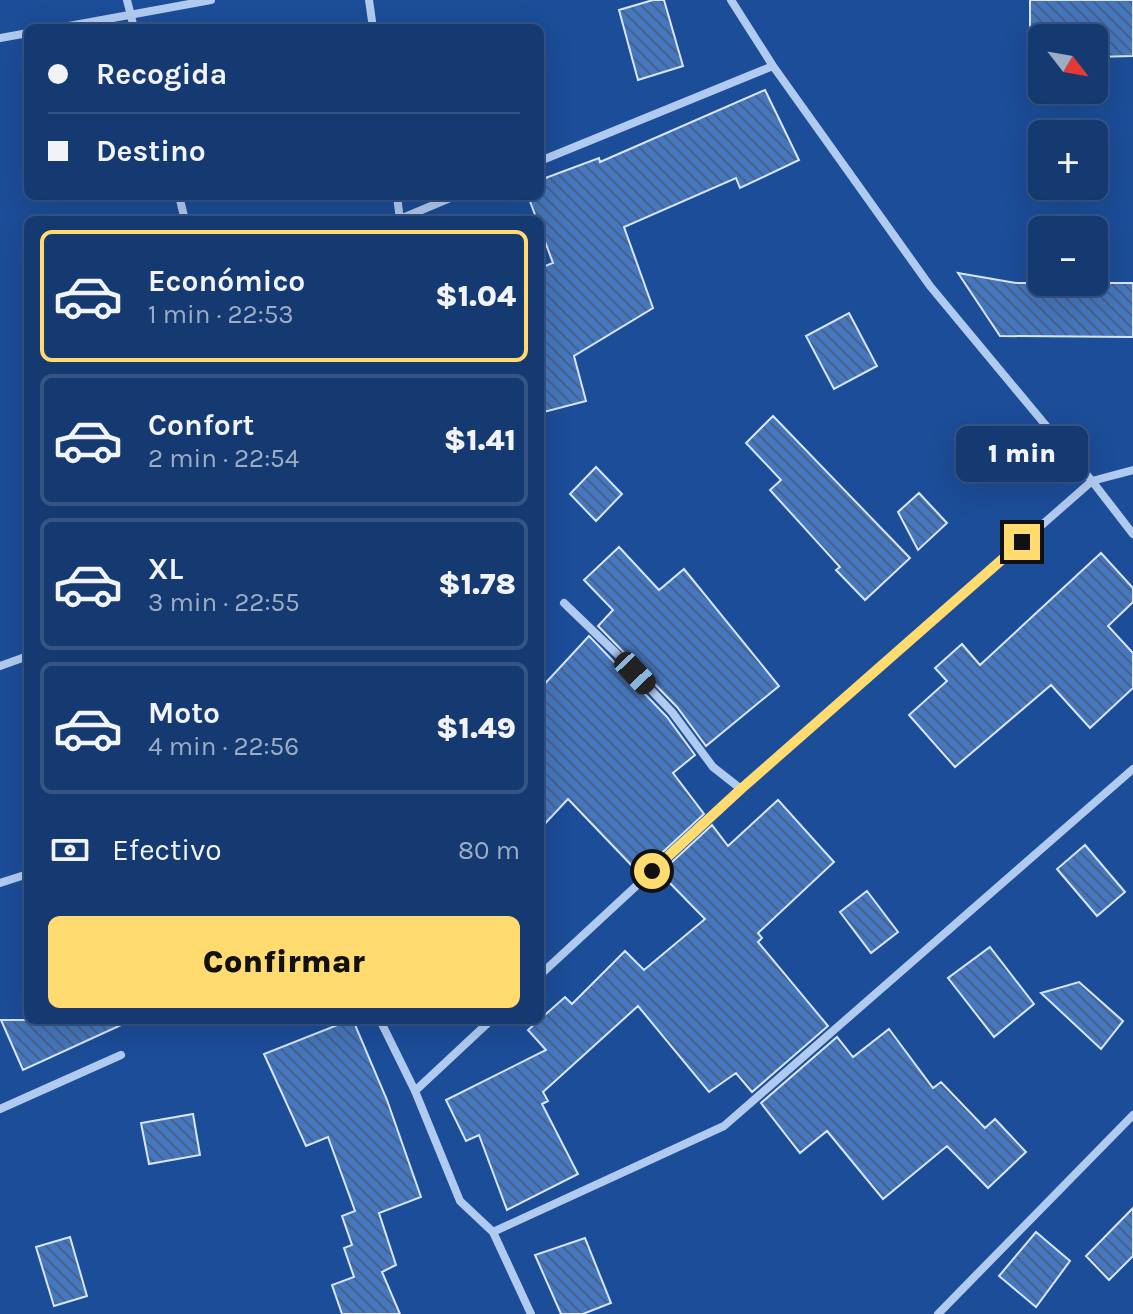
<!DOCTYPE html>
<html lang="es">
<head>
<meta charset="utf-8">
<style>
	body { margin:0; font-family:Karla,sans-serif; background:#1e4177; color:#f1f3f6; height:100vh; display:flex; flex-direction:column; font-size:30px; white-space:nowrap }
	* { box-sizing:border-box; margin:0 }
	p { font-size:26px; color:#9dadc4 }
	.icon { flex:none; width:44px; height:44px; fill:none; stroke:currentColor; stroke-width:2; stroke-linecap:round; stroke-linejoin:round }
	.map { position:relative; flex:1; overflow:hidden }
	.details { position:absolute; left:24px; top:216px; width:520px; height:808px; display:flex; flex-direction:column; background:#153a72; border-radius:12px; box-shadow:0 8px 32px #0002,0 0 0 2px #345484 }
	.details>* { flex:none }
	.guide { position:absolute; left:24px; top:24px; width:520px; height:176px; border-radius:12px; box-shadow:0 8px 32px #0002,0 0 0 2px #345484; display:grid; align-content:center; height:176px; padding:0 24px; background:#153a72 }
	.needle { width:52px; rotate:121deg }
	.tools { position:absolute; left:1028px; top:24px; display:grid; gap:16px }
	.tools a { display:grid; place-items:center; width:80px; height:80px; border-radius:12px; background:#153a72; box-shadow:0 8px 32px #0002,0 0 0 2px #345484; font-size:40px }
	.end { position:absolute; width:36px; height:36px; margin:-18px; border:10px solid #ffdb70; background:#111; box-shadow:0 0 0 4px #111 }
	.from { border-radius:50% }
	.bubble { position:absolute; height:56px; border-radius:12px; background:#153a72; box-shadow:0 8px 32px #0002,0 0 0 2px #345484; font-size:26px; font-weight:800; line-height:56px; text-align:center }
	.car { position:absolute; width:24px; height:48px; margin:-24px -12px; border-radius:10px; box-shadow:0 0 6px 2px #0007; background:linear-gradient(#222 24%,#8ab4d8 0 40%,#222 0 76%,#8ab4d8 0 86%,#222 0) }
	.guide b { display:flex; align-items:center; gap:28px; height:76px; font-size:30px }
	.guide b+b { border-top:2px solid #345484 }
	.guide i { width:20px; height:20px; background:#f1f3f6 }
	ul { padding:14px 0 0; list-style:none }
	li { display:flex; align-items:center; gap:24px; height:132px; margin:0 16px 12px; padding:0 8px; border:4px solid #345484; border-radius:12px }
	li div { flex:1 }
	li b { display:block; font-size:30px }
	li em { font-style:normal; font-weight:800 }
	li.selected { border-color:#ffdb70 }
	li>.icon { width:72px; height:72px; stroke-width:1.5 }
	.pay { display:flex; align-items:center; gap:20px; height:88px; padding:0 24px; font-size:30px }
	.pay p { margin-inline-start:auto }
	.action { display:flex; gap:16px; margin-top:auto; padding:16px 24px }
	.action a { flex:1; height:92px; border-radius:12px; background:#ffdb70; color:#111; font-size:32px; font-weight:800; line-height:92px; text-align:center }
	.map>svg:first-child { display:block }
</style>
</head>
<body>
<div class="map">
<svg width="1133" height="1314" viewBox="0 0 1133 1314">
	<defs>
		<pattern id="building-back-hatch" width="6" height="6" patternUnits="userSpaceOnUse" patternTransform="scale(2)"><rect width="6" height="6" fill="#4477bf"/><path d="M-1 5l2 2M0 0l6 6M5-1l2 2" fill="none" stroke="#486286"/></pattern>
	</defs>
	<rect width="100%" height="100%" fill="#1c4d98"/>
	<path fill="url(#building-back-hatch)" stroke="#d8e6fb" stroke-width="2" d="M653 0H664L683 66 638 80 619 10Z
		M1030 0H1133V56L1094 57V38H1042V58H1030Z
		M765 90 799 160 740 188 736 178 624 227 653 308 574 356 586 401 540 413V268L553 263 540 228V220H537L528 196H540V180L599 158 600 162Z
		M958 273 1016 283H1133V337L1000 336Z
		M849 313 877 366 834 389 806 336Z
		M773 416 910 558 865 600 836 570 840 567 770 490 781 480 746 443Z
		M596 467 622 494 596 521 570 494Z
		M919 493 947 523 918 550 898 512Z
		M619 547 659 590 684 569 779 686 706 746 677 707 598 626 613 610 584 580Z
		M1101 553 1133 588V602L1108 626 1133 653V688L1090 728 1051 685 955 767 909 715 947 681 935 668 962 644 980 665Z
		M589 636 667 717 695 755 673 773 704 814 651 863 647 859 636 870 568 799 540 829V689Z
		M778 800 834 862 758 933 762 938 758 942 828 1026 752 1092 736 1073 709 1092 638 1006 543 1092 548 1101 542 1104 578 1174 507 1210 479 1135 466 1141 446 1100 546 1050 528 1030 565 997 572 1004 625 951 644 970 705 919 660 873 712 825 728 846Z
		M1085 845 1125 892 1097 916 1057 869Z
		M867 891 898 932 871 953 840 912Z
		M990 947 1034 1004 994 1037 948 978Z
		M1079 982 1123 1021 1101 1049 1041 993Z
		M1 1020H132L23 1070Z
		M350 1020H353L387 1100 421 1197 379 1213 396 1265 382 1272 400 1314H342L332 1285 354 1277 344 1248 352 1245 342 1216 355 1211 328 1137 306 1146 264 1054Z
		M889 1029 933 1088 941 1082 985 1128 995 1119 1026 1152 988 1188 947 1146 883 1199 827 1131 800 1153 761 1103 837 1037 853 1057Z
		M193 1114 200 1155 149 1164 141 1123Z
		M1133 1208V1256L1109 1280 1086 1256Z
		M1036 1232 1070 1261 1036 1307 999 1276Z
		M70 1237 87 1296 54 1306 36 1247Z
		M585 1238 611 1303 583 1314H561L535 1255Z"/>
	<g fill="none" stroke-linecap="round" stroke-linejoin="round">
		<path stroke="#b1cbf0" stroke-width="8" d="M127 0 134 28
			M369 0 373 28
			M731 0 773 66 930 286 1092 481 1133 534
			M58 28 211 0
			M0 38 28 33
			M540 161 773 66
			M179 196 185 220
			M397 196 400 220
			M400 219 455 196
			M564 603 616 653 672 712 713 767 741 789
			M0 666 28 656
			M0 883 28 874
			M540 975 741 789 1092 481 1133 470
			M380 1020 415 1091 460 1201 493 1232 531 1314
			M415 1091 491 1020
			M0 1109 121 1055
			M493 1232 724 1126 1133 769
			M938 1314 1133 1115"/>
	</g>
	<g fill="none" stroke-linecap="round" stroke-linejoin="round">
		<path stroke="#ffdb70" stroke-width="10" d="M652 871 741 789 1022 542"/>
	</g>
</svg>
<div class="tools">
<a><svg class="needle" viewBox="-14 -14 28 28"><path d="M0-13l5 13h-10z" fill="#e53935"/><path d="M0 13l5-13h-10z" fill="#9dadc4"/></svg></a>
<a>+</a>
<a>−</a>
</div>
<i class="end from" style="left:652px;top:871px"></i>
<i class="end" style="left:1022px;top:542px"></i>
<div class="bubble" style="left:956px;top:426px;width:132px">1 min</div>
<i class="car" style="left:635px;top:673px;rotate:137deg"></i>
<div class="guide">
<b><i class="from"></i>Recogida</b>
<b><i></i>Destino</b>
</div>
<section class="details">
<ul>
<li class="selected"><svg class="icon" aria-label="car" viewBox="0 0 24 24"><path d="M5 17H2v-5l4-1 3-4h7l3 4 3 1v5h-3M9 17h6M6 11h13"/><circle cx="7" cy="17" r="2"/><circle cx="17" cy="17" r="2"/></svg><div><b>Económico</b><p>1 min · 22:53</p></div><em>$1.04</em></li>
<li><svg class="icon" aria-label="car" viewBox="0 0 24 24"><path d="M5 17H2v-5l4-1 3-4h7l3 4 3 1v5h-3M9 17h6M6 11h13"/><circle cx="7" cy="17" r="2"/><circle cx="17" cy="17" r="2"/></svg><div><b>Confort</b><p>2 min · 22:54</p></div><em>$1.41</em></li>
<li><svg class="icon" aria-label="car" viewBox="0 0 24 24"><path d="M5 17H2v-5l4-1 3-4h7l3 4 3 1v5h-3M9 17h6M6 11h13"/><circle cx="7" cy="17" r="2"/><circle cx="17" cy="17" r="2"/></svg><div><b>XL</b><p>3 min · 22:55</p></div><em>$1.78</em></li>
<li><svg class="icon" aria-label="car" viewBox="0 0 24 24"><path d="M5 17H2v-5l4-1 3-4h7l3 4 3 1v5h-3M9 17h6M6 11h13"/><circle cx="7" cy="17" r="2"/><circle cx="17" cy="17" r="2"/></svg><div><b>Moto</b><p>4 min · 22:56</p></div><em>$1.49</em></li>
</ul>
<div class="pay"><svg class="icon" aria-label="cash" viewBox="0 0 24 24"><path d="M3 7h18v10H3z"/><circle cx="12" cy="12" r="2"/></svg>Efectivo<p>80 m</p></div>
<div class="action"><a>Confirmar</a></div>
</section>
</div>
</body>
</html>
